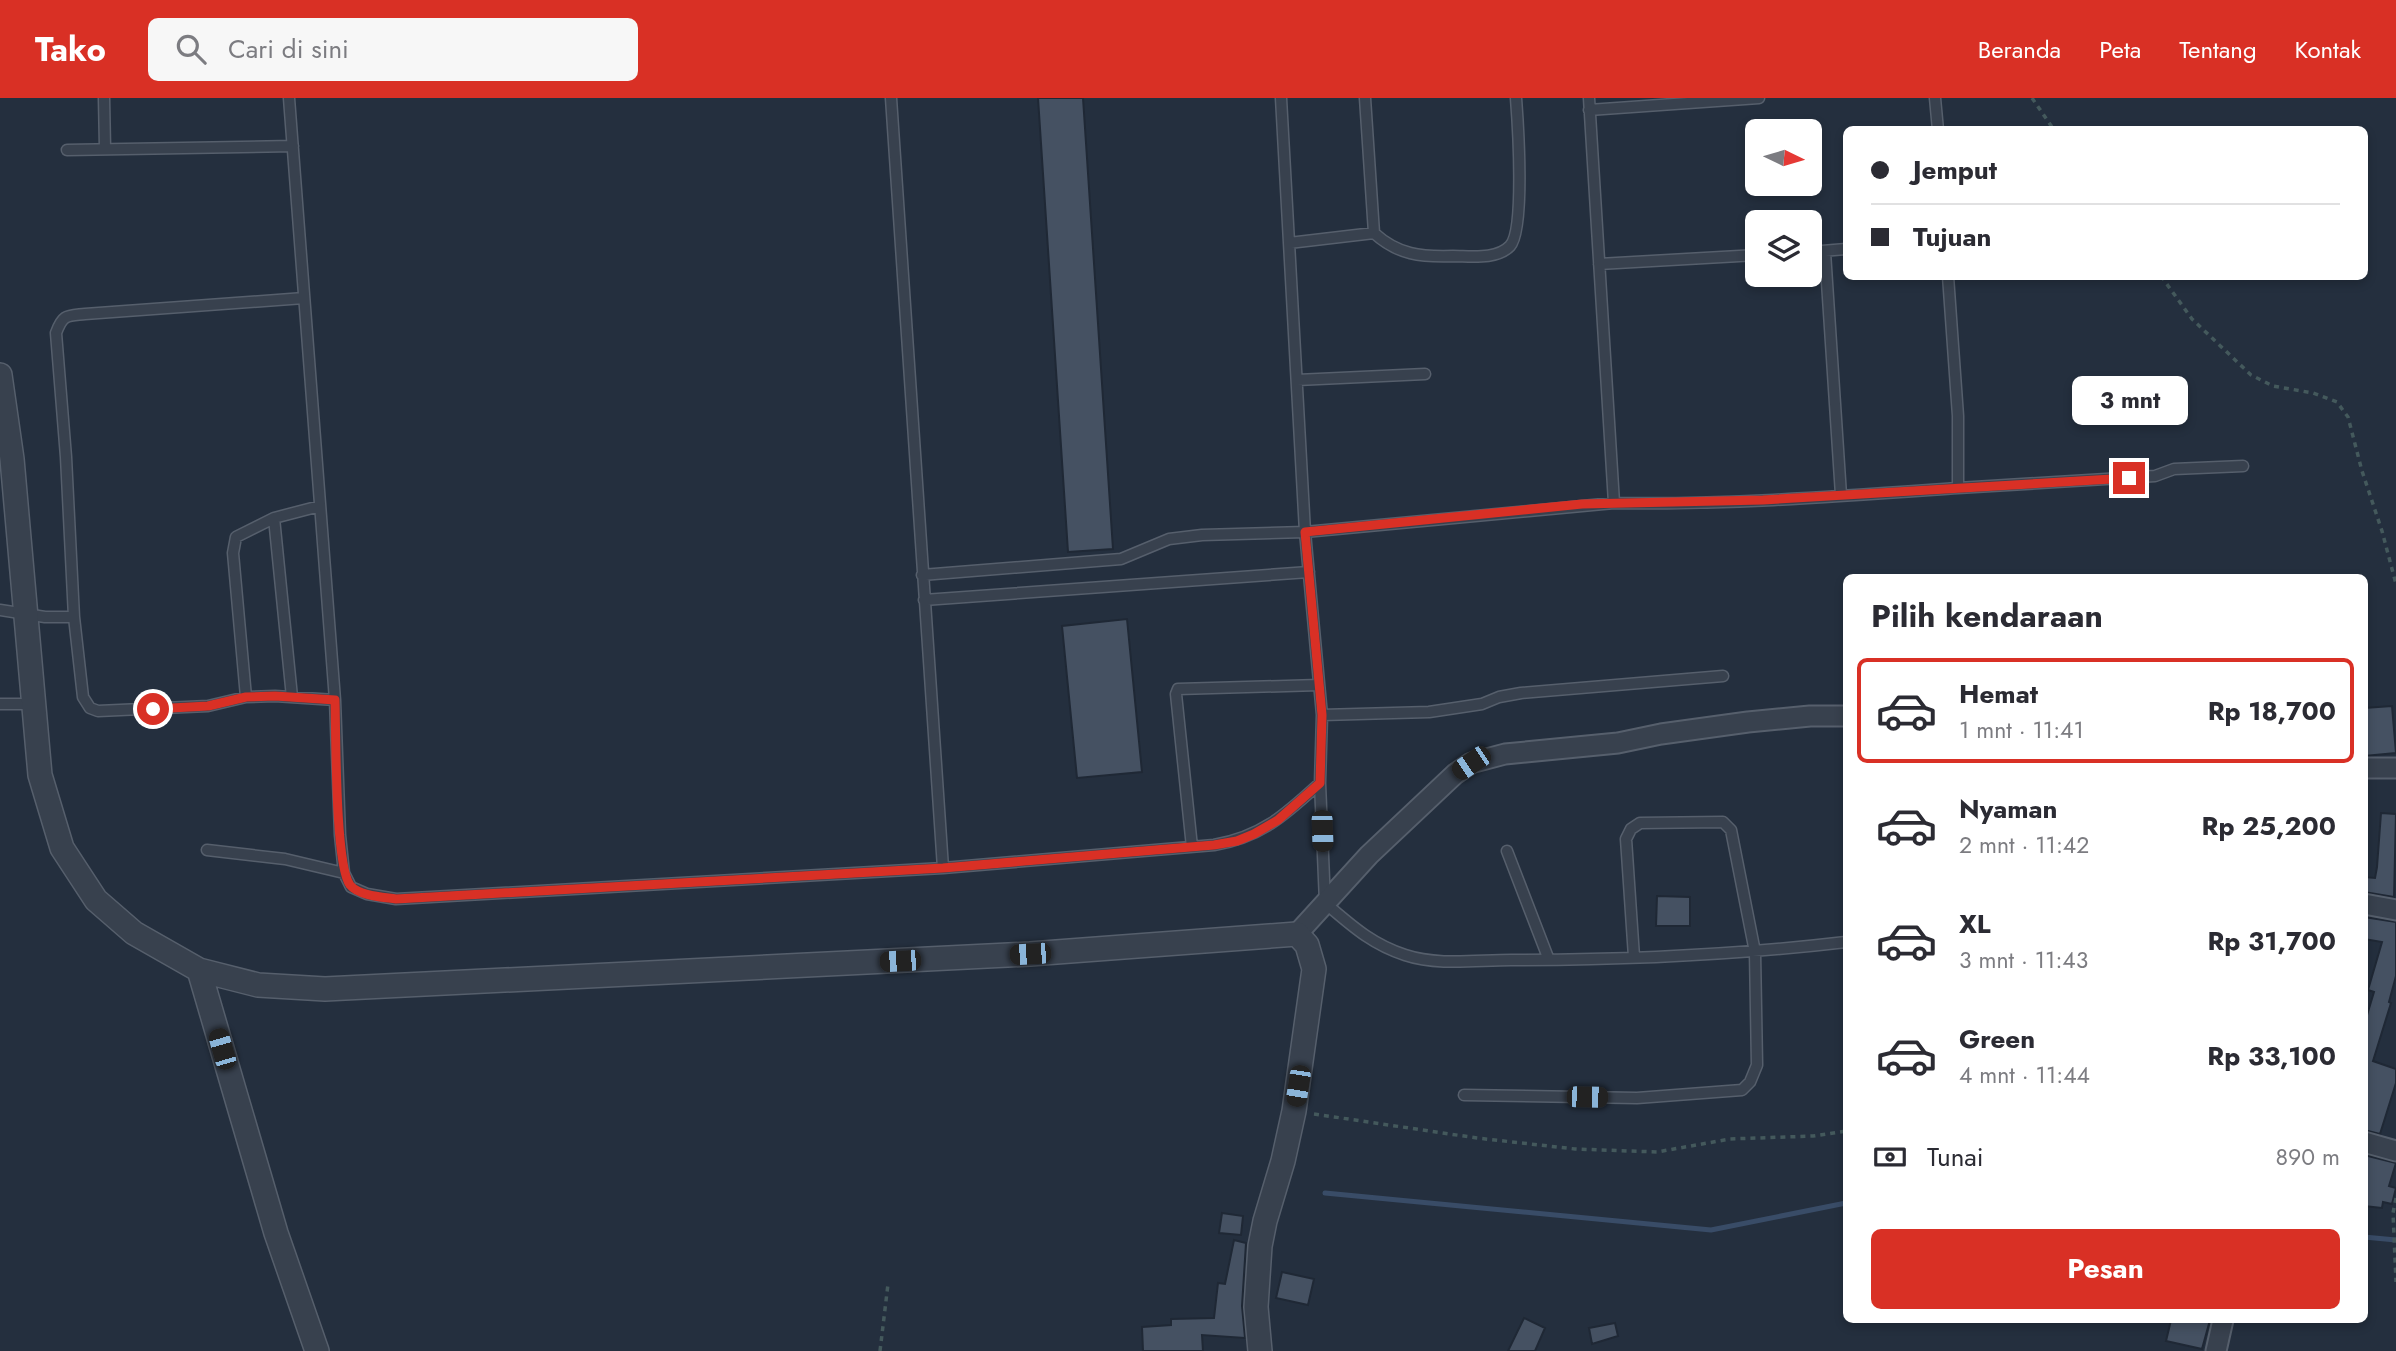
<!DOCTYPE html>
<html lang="id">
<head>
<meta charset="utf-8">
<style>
	body { margin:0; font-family:Jost,sans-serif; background:#f7f7f7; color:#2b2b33; height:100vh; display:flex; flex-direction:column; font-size:26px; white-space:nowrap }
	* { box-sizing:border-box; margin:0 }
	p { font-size:23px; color:#7c7c81 }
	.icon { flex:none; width:38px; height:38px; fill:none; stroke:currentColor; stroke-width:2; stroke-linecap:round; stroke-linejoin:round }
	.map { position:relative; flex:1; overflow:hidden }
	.drawer { position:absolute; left:1843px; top:476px; width:525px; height:749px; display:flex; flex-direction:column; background:#fff; border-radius:10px; box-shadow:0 4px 10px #0003 }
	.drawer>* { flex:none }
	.banner { position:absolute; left:1843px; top:28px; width:525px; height:154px; border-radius:10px; box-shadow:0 4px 10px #0003; display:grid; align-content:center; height:154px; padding:0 28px; background:#fff }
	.needle { width:46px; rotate:95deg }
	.buttons { position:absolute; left:1745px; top:21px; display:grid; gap:14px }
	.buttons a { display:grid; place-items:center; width:77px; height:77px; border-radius:10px; background:#fff; box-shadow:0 4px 10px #0003; font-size:35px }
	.end { position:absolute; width:32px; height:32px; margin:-16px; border:9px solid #d93025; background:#fff; box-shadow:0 0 0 4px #fff }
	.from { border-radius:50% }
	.bubble { position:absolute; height:49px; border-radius:10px; background:#fff; box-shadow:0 4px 10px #0003; font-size:23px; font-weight:700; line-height:49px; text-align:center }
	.car { position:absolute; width:21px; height:42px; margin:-21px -10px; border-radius:9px; box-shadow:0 0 5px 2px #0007; background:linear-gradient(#222 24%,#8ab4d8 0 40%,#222 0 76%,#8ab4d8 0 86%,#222 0) }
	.banner b { display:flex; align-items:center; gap:24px; height:66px; font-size:26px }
	.banner b+b { border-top:2px solid #e1e1e2 }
	.banner i { width:18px; height:18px; background:#2b2b33 }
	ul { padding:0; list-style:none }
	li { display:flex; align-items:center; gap:21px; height:105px; margin:0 14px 10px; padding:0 14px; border:4px solid transparent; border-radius:10px }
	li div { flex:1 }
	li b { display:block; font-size:26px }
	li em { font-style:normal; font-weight:700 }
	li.on { border-color:#d93025 }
	li>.icon { width:63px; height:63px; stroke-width:1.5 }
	h2 { padding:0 28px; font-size:32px; line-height:84px }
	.pay { display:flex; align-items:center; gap:18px; height:77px; padding:0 28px; font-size:26px }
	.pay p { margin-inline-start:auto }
	.action { display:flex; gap:14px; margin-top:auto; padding:14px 28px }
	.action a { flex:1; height:80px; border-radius:10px; background:#d93025; color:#fff; font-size:28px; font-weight:700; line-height:80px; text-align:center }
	header { display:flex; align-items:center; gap:42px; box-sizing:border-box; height:98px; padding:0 35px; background:#d93025; color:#fff }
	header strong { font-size:33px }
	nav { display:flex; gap:38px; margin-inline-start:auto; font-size:24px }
	.search { width:490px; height:63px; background:#f7f7f7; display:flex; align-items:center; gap:18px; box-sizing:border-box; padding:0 24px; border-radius:10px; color:#7c7c81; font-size:26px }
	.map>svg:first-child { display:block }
</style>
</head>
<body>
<header>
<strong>Tako</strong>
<div class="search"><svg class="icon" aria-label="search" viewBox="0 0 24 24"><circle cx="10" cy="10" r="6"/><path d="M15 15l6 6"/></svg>Cari di sini</div>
<nav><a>Beranda</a><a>Peta</a><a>Tentang</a><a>Kontak</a></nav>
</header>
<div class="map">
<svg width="2396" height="1253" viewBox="0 0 2396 1253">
	<rect width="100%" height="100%" fill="#242f3e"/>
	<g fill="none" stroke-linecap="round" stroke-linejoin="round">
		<path stroke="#394c67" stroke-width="5" d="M1325 1095 1711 1132 1846 1105
			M2364 1139 2396 1142"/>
	</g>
	<path fill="#455162" stroke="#1f2835" stroke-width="2" d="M1038 0H1083L1113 451 1068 454Z
		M1127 521 1142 674 1077 680 1062 528Z
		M2392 608 2396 655 2364 658V610Z
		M2381 715 2396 716 2394 799 2364 794V779L2375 780 2377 769Z
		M1657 798 1690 799V828H1656Z
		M2364 819 2396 824V878L2389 904 2391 905 2373 963 2396 971V985L2380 1036 2364 1032V927L2374 894 2368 892 2382 844 2364 841Z
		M2364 1057 2396 1065 2389 1088 2396 1090 2392 1106 2383 1104 2382 1110 2364 1108Z
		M1222 1115 1243 1118 1241 1137 1219 1135Z
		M1234 1142 1246 1145 1242 1208 1245 1240 1202 1237 1203 1253H1143L1142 1229 1171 1227V1221L1214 1220 1218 1185 1225 1186Z
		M1282 1174 1314 1181 1308 1207 1276 1200Z
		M1524 1220 1545 1230 1535 1253H1508Z
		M2171 1222H2210L2202 1251 2166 1243Z
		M1615 1225 1618 1238 1592 1246 1589 1230Z"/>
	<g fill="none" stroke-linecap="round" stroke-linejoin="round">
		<g stroke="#565f6c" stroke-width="13">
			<path id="service" d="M104 0 105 50
				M289 0 335 602 340 737 344 775 351 789 367 796 396 801 943 770 1214 747C1262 739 1286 716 1320 685L1322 617 1305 434 1281 0
				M891 0 943 770
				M1365 0 1374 135
				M1935 0 1938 32
				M1589 12 1759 0
				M67 52 293 48
				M1289 145 1374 135C1398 157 1421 159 1453 158 1470 158 1497 162 1510 148 1525 132 1518 26 1516 0
				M1810 154 1846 151
				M1825 154 1841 397
				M1599 166 1757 157
				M1297 282 1425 276
				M1958 390 2155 378 2174 371 2243 368
				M1614 405C1728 407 1844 398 1958 390V318L1948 178
				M274 420 292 599
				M922 477 1121 461 1169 441 1202 437 1305 434 1614 405 1589 0
				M924 502 1309 474
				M0 512 45 519H74L83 599 90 610 98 613 208 608 246 599 275 598 335 602
				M74 519 66 359 56 235C63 216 67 218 85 216L304 200
				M246 599 233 455 236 439 274 420 320 408
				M0 606H33
				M1322 617 1429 614 1482 606 1499 599 1521 595 1723 578
				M1320 685 1325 805C1351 827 1371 846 1405 857 1438 868 1477 862 1511 862 1623 862 1735 857 1846 844
				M1192 749 1176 596 1178 591 1319 587
				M207 752 285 761 344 775
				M1507 753 1549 862
				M1464 997 1637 1000 1742 992 1750 984 1757 967 1755 854 1731 732 1723 724 1640 725 1631 731 1626 741 1634 859"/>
		</g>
		<g stroke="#565f6c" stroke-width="23">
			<path id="minor" d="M2364 670H2396
				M2364 806 2396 812
				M1297 836 1369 757 1455 676 1471 665 1505 656 1618 645 1661 636 1748 624 1810 618H1846
				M2364 1044 2396 1053
				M2216 1253 2223 1222"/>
		</g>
		<g stroke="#565f6c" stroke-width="26">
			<path id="tertiary" d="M0 277 12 361 40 677 62 750 96 802 134 835 199 872 258 887 325 891 1030 856 1297 836 1307 847 1314 871 1294 1013 1283 1063 1265 1123 1260 1148 1256 1209 1260 1253
				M199 872 276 1135 317 1253"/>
		</g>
		<path stroke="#44595c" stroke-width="3.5" stroke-dasharray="5 5" stroke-linecap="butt" d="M2032 0 2054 32
			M2161 178 2192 221 2251 277 2273 288 2313 295 2337 304 2348 319 2362 373 2382 433 2396 486
			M1314 1016 1477 1040 1575 1051 1657 1054 1730 1041 1813 1038 1846 1033
			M2396 1100 2393 1115 2396 1184
			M880 1253 888 1186"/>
		<use href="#service" stroke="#38414e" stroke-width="10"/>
		<use href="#minor" stroke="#38414e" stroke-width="19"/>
		<use href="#tertiary" stroke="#38414e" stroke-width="23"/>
	</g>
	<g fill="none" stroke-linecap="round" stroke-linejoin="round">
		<path stroke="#d93025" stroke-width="9" d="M153 611 208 608 246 599 275 598 335 602C336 635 335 767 350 787 359 798 383 799 396 801L943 770 1214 747 1237 743 1254 736 1278 722 1320 685 1322 617 1305 434 1582 406 1763 402 2129 380"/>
	</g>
</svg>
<div class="buttons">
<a><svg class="needle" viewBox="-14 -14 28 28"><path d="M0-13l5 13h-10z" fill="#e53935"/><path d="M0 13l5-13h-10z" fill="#7c7c81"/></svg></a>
<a><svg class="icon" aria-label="layers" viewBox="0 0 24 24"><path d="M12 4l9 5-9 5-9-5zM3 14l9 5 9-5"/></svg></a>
</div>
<i class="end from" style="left:153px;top:611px"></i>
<i class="end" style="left:2129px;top:380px"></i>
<div class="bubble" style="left:2072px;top:278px;width:116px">3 mnt</div>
<i class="car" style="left:1471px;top:665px;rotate:236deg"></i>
<i class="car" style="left:1322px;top:733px;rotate:178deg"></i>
<i class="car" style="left:1030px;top:856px;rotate:267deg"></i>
<i class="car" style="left:900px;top:863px;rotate:267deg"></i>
<i class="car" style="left:222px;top:951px;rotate:344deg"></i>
<i class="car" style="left:1298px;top:988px;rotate:189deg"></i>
<i class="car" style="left:1587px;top:999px;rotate:91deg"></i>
<div class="banner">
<b><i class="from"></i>Jemput</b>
<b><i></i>Tujuan</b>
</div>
<section class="drawer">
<h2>Pilih kendaraan</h2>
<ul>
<li class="on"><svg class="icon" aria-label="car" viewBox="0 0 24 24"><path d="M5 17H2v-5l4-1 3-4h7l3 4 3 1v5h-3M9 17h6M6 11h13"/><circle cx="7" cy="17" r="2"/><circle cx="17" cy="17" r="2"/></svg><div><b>Hemat</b><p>1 mnt · 11:41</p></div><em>Rp 18,700</em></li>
<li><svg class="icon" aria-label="car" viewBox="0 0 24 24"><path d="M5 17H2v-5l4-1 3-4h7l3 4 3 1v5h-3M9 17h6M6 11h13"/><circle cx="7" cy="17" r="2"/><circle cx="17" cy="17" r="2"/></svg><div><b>Nyaman</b><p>2 mnt · 11:42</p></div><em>Rp 25,200</em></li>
<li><svg class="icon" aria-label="car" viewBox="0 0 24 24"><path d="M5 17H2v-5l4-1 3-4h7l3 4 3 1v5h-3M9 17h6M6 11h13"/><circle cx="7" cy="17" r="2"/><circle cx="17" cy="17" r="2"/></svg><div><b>XL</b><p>3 mnt · 11:43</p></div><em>Rp 31,700</em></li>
<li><svg class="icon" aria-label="car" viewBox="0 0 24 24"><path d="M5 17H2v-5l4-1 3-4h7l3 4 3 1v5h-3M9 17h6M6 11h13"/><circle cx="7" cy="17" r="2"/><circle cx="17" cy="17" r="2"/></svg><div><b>Green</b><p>4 mnt · 11:44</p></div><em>Rp 33,100</em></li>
</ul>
<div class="pay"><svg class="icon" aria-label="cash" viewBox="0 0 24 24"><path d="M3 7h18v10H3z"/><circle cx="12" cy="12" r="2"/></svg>Tunai<p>890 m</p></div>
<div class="action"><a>Pesan</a></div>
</section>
</div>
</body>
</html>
